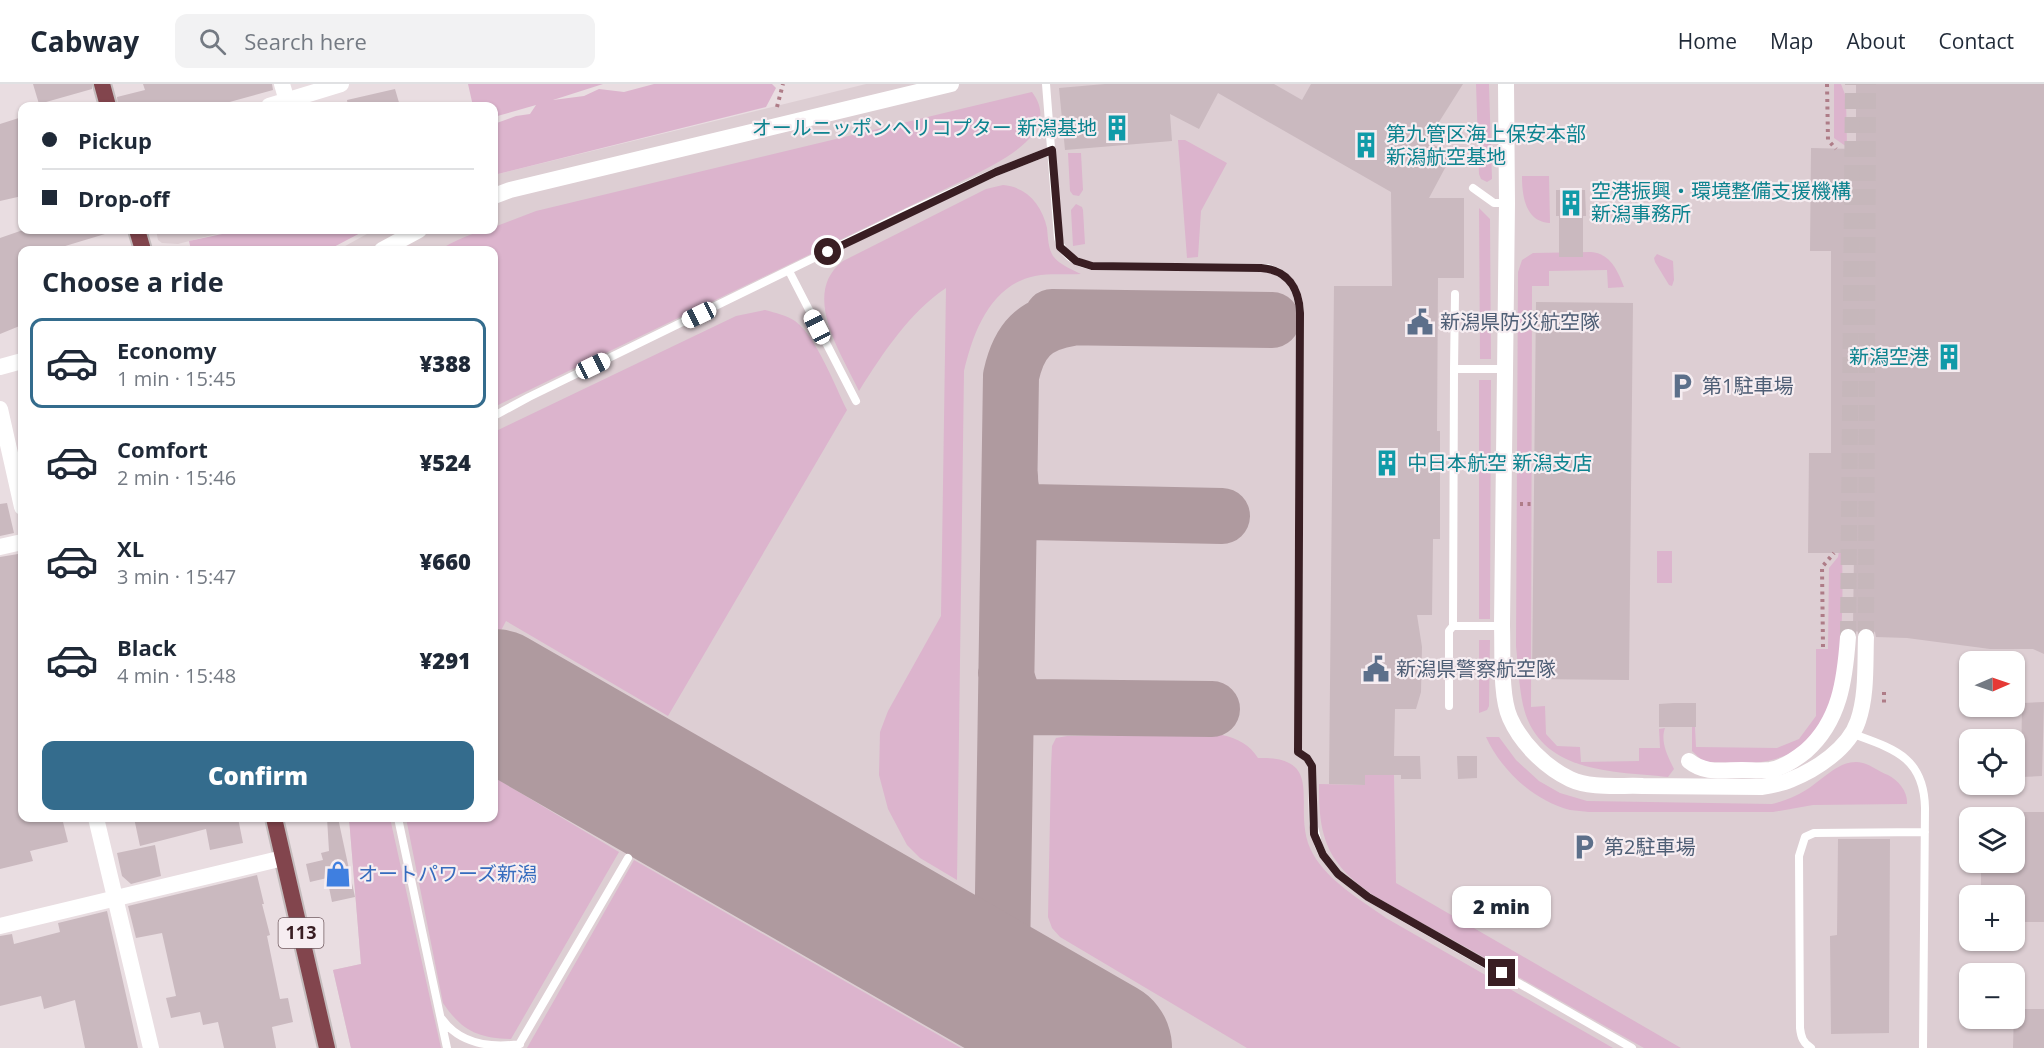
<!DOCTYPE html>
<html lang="en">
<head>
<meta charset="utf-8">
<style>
	body { margin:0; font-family:"Open Sans","Noto Sans JP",sans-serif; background:#f2f2f3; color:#1f2937; height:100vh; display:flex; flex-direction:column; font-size:22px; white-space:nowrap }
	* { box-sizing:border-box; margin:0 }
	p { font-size:20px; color:#747a83 }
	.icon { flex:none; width:33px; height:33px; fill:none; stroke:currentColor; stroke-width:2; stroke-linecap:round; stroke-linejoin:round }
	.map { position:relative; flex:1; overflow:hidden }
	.drawer { position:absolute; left:18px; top:162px; width:480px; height:576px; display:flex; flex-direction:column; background:#fff; border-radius:12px; box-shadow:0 2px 4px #0004 }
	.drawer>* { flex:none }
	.banner { position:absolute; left:18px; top:18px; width:480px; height:132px; border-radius:12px; box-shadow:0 2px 4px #0004; display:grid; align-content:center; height:132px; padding:0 24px; background:#fff }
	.needle { width:39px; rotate:88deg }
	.fabs { position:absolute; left:1959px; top:567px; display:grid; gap:12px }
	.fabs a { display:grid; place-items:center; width:66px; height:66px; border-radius:12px; background:#fff; box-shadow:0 2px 4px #0004; font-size:30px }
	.end { position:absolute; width:27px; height:27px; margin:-14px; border:8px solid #391e23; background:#fff; box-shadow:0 0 0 3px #fff }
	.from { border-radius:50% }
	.bubble { position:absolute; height:42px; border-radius:12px; background:#fff; box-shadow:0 2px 4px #0004; font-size:20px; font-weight:800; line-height:42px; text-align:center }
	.car { position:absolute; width:18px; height:36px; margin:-18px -9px; border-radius:8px; box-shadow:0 0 4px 2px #0007; background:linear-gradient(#fff 24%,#345 0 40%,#fff 0 76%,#345 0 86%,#fff 0) }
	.banner b { display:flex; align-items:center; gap:21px; height:57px; font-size:22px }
	.banner b+b { border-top:2px solid #e0e1e3 }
	.banner i { width:15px; height:15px; background:#1f2937 }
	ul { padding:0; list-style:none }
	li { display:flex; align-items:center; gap:18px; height:90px; margin:0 12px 9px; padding:0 12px; border:3px solid transparent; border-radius:12px }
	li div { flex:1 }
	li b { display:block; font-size:22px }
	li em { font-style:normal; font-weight:800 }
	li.current { border-color:#346c8d }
	li>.icon { width:54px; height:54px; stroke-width:1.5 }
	h2 { padding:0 24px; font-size:27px; line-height:72px }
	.button { display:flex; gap:12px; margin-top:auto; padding:12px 24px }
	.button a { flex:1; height:69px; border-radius:12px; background:#346c8d; color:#fff; font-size:24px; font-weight:800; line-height:69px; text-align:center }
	header { display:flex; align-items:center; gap:36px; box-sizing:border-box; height:84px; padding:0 30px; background:#fff; border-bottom:2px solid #e0e1e3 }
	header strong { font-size:28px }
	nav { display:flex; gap:33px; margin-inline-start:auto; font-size:21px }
	.search { width:420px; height:54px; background:#f2f2f3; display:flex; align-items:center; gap:15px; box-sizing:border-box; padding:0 21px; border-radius:12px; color:#747a83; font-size:22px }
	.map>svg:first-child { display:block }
</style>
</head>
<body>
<header>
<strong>Cabway</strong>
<div class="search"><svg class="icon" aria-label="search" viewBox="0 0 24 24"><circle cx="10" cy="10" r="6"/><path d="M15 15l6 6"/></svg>Search here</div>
<nav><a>Home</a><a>Map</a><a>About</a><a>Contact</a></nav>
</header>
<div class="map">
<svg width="2044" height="964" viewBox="0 0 2044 964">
	<rect width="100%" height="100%" fill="#e9dde1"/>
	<path fill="#ddced3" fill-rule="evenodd" d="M866 0H2044V964H351L333 886 361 880 349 734H494V166H338L374 146H494V91ZM1970 578H2014V622H1970ZM1970 656H2014V700H1970ZM1970 734H2014V778H1970ZM1970 812H2014V856H1970ZM1970 890H2014V934H1970Z
		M156 146H232L178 160 162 159 158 156Z"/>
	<path fill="#dcb4cd" d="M468 0H603L553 16 584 12 599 5 624 8 654 0H772L776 4 766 23 494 91V40L516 32 530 30 536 21 494 33V22H473Z
		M1476 0H1489V2L1492 95 1487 98 1481 95 1479 90Z
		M1834 0H1841L1846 13 1847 63 1834 54Z
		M1032 8C1063 49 1000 77 972 92L494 323V166H439C455 157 475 146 494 146V143L536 127Z
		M1178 56H1185L1227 79 1201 127 1198 173 1187 174Z
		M1068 69H1081L1083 106 1079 112 1073 111 1070 107Z
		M1522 92H1549L1550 139C1525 138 1522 111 1522 92Z
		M1003 101C1027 103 1042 121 1047 144 1048 153 1048 164 1053 172 1060 181 1071 185 1081 190 1066 191 1050 189 1035 192 990 201 973 249 964 287L957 796 920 774 907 761 888 725 879 691 880 648 888 627 941 532 946 204C909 229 883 269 859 307 842 270 800 210 843 177L986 105Z
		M1076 120 1082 123 1083 126 1085 160 1073 162 1071 126Z
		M1479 124 1490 135 1491 275H1480Z
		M241 146H366L328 166H191L189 157Z
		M1591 168C1610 169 1618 187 1624 203L1608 204 1607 186 1549 187V202H1532L1531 623 1545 622 1546 650 1557 662 1580 663 1581 678 1639 677V664H1660L1659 645 1665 644C1660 658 1668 673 1674 685L1668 693C1613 687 1539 690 1523 621 1519 602 1518 582 1516 562L1518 188 1522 176 1533 169Z
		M1657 170 1673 177 1674 196 1672 202 1669 201 1655 178 1654 174Z
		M765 226C776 229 786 231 795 237 816 252 835 302 847 326L668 632 506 537 494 560V348L736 232Z
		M1479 296H1491L1490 535H1479Z
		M1657 467H1672V499H1657Z
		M1839 467H1842C1843 514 1845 608 1817 646 1808 659 1796 668 1781 673 1758 682 1729 678 1704 678L1692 667V643H1695L1696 663 1777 664 1799 655 1816 632V565H1828L1829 484 1838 473Z
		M1479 556H1490L1489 622 1487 626 1479 629Z
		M1222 651C1237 654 1250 661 1258 674 1331 672 1288 727 1313 770 1329 798 1361 816 1386 834L1613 964H1247L1060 853 1052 844 1048 833 1051 684 1052 662 1056 654 1067 652Z
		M1486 653H1499L1516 676 1539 697 1560 709 1587 717 1772 720C1784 717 1795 713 1806 706 1823 696 1841 673 1863 679 1871 681 1880 688 1888 691 1899 697 1908 708 1907 720L1813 721 1773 728H1589C1583 727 1576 727 1570 726 1534 717 1501 686 1486 653Z
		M1365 691H1394L1396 799 1681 964H1644C1578 927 1512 889 1446 852 1412 833 1359 810 1337 778 1320 755 1319 728 1319 700L1365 701Z
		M494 693 619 768 511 955C478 954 462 947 443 919L406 734H494Z
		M349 734H390L441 964H351L333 886 361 880Z
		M634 776 961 964H527Z"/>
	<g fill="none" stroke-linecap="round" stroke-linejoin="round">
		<path stroke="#af9a9f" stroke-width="56" d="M1052 233 1272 236
			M1010 392C1010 409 1015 422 1030 428L1222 432
			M1006 589C1009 605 1013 617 1030 623L1212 625
			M1064 943C1039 924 1007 908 1002 874L1011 292C1019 256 1034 240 1071 234"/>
		<path stroke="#af9a9f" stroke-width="138" d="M494 614 1103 964"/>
	</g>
	<path fill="#cab9bf" d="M33 0H92V5L39 20Z
		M143 0H272L273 6 215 22H118L117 13 145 6Z
		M1105 0H1274L1302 16 1311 0H1463L1427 57 1452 71 1429 114H1464V194H1438L1437 347H1440V455H1433L1432 531H1417L1422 563 1421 608 1416 625H1395L1394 672H1420L1421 695H1401V691H1365V701L1329 700 1334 202H1392L1391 108 1218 9 1199 45 1170 30 1172 57 1065 66 1059 4Z
		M1856 0H2044V570L2033 565H1990L1907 554 1876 553 1875 548 1867 543 1862 544 1857 548 1853 544 1854 469H1808L1809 369H1831V167H1810L1811 64 1856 65Z
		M395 5 400 22H348L347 16Z
		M22 33V112L0 117V40Z
		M1556 106H1585L1586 132H1583V173H1559V132H1556Z
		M23 146H104L105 150 52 166H22V241L0 250V154Z
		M1536 218 1633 219 1629 596 1532 595Z
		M7 419 14 449 0 452V420Z
		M18 470 22 488V734H62L68 758 30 767 33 777 0 785V473Z
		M2044 618 2042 692 2021 693 2022 619Z
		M1674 619H1696V643H1659V620Z
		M1457 672H1477V694L1458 695Z
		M2014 728H2044V838H2014V812H1981V778H2014Z
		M134 734H238L243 759 210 766 206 745 140 762Z
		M327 734H338L355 813 332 818 327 794 310 798 306 780 323 776 321 769 329 767Z
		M1838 755H1890L1889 949 1831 950 1830 852 1837 851Z
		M155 761 161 792 131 800 122 792 117 769Z
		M257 791 264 820H262L270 851 267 852 280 915 288 914 293 938 272 943 276 964H224L218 938 203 941 200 928 171 934 166 914 176 912 162 849 136 854 128 822Z
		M107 827 138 964H85L75 916 44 925 41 912 0 922V852L12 850 14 860 60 848 58 839Z
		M2014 925H2044V964H2013Z"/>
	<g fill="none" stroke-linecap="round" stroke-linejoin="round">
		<path stroke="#c6b7bb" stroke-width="16" stroke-dasharray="16 8" stroke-linecap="butt" d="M1848 553 1853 0"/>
		<path stroke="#c6b7bb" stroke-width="16" stroke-dasharray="16 8" stroke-linecap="butt" d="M1866 553 1868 0"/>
		<g stroke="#c4bcbd" stroke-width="20">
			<path id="trunk" d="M102 0 108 22
				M137 146 143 166
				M274 734 327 964"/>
		</g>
		<path stroke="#ae7c87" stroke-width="4" stroke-dasharray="3 4.5" stroke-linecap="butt" d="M1827 0 1828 56 1836 65
			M777 23 783 0
			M1520 420H1531
			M1823 563 1822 483 1834 469
			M1884 608V623"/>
		<path stroke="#fff" stroke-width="8" d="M1046 0 1058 154C1062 171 1076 179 1092 182L1267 184C1291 190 1299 207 1300 229L1298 668 1307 674 1312 682 1313 739 1318 760 1323 771 1338 790 1368 813 1632 964
			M1473 104 1494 119H1507
			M789 187 856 317
			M1454 285 1455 210
			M494 332 529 313 906 129 996 88 1052 66
			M1502 542H1453L1454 285H1506
			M1449 622V547L1453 542
			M1853 650C1894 665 1924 673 1925 724L1923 964
			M398 734 447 964
			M442 935C460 960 491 964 520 960
			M517 964 628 774
			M1811 964C1803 959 1801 953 1800 944L1799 772 1805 753 1814 749 1925 748"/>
		<path stroke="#fff" stroke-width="16" d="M282 0 287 17
			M269 22 341 0
			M0 325 22 423
			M0 463 22 458
			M1689 677C1705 690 1722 686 1742 686 1751 686 1761 687 1770 686 1783 684 1796 675 1806 667 1840 637 1845 595 1848 553
			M96 734 151 964
			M0 842 283 774"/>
		<path stroke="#fff" stroke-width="16" d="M1506 0 1507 119 1502 542C1503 567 1500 612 1510 634 1521 659 1545 683 1570 695 1591 705 1620 701 1643 702 1683 702 1722 703 1762 703 1771 701 1781 700 1790 696 1816 686 1849 664 1858 637 1867 611 1865 580 1866 553
			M494 112 510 106 951 0
			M382 166 419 146
			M0 283 22 277"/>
		<use href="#trunk" stroke="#82454d" stroke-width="16"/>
	</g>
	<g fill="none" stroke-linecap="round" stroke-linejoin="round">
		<path stroke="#391e23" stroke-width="8" d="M828 168 996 88 1052 66 1060 163 1076 177 1092 182 1261 184C1288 186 1299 204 1300 229L1298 668 1307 674 1312 682 1314 750 1323 771 1338 790 1368 813 1502 889"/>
	</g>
	<defs>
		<g id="building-bare" transform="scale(2.07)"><path d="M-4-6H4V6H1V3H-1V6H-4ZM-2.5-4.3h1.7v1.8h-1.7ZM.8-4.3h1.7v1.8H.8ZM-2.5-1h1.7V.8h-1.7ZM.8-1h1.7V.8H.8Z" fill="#0f9aa8" stroke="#f6edf1" stroke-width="2.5" paint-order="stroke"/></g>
		<g id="civic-bare" transform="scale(2.07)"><path d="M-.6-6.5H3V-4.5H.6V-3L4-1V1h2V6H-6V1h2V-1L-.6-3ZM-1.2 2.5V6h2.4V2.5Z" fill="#5c6f8a" stroke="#f6edf1" stroke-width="2.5" paint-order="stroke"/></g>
		<g id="parking-bare" transform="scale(2.07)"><path d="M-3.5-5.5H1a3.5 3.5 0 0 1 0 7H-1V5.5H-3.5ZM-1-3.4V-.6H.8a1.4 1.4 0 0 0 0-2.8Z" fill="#5c6f8a" stroke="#f6edf1" stroke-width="2.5" paint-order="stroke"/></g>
		<g id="shop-bare" transform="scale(2.07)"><path d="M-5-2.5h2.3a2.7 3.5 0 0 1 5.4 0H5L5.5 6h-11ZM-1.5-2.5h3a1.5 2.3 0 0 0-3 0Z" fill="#3f7fe0" stroke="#f6edf1" stroke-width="2.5" paint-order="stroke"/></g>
	</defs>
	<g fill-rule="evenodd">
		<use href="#building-bare" x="1117" y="44"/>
		<use href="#building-bare" x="1366" y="61"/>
		<use href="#building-bare" x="1571" y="119"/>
		<use href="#civic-bare" x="1420" y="238"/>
		<use href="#building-bare" x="1949" y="273"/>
		<use href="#parking-bare" x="1682" y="302"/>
		<use href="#building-bare" x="1387" y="379"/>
		<use href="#civic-bare" x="1376" y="585"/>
		<use href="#parking-bare" x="1584" y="763"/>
		<use href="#shop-bare" x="338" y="790"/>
	</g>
	<g text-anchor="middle" stroke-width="4.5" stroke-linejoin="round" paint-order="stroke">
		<rect fill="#f6edf1" stroke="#725c61" stroke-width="1.5" x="278.5" y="834" width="45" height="30" rx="4.5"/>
		<g font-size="18" font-weight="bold" fill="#391e23">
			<text x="301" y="855">113</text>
		</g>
		<g font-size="20" fill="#0d838f" stroke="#f6edf1" text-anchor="start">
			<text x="1097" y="51" text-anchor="end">オールニッポンヘリコプター 新潟基地</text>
			<text x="1386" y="57">第九管区海上保安本部<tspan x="1386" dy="23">新潟航空基地</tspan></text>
			<text x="1591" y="114">空港振興・環境整備支援機構<tspan x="1591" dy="23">新潟事務所</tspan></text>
			<text x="1929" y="280" text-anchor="end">新潟空港</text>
			<text x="1407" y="386">中日本航空 新潟支店</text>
		</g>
		<g font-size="20" fill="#4e5e75" stroke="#f6edf1" text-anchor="start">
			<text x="1440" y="245">新潟県防災航空隊</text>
			<text x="1702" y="309">第1駐車場</text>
			<text x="1396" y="592">新潟県警察航空隊</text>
			<text x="1604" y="770">第2駐車場</text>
		</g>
		<g font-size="20" fill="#366cbe" stroke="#f6edf1" text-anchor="start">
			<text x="358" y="797">オートパワーズ新潟</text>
		</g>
	</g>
</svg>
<div class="fabs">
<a><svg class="needle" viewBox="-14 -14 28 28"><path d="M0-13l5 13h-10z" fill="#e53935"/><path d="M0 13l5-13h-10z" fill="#747a83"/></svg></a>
<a><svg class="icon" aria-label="locate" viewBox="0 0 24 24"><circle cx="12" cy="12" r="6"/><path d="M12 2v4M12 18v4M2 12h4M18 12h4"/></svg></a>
<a><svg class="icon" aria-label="layers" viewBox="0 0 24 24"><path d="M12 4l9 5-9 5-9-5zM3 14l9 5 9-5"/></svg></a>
<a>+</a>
<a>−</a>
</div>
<i class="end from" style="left:828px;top:168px"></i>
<i class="end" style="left:1502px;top:889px"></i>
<div class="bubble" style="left:1452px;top:802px;width:99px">2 min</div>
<i class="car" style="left:699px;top:231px;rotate:244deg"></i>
<i class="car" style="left:817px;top:243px;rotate:333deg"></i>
<i class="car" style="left:593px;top:282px;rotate:64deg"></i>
<div class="banner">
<b><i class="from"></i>Pickup</b>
<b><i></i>Drop-off</b>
</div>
<section class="drawer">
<h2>Choose a ride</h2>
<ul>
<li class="current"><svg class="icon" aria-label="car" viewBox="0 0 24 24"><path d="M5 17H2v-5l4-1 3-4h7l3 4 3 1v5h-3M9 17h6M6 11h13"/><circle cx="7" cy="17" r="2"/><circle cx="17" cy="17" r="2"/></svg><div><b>Economy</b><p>1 min · 15:45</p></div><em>¥388</em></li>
<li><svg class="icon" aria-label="car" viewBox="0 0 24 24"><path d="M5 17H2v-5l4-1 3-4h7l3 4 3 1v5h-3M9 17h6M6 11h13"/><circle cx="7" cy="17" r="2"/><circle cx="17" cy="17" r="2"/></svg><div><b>Comfort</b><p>2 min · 15:46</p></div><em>¥524</em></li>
<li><svg class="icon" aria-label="car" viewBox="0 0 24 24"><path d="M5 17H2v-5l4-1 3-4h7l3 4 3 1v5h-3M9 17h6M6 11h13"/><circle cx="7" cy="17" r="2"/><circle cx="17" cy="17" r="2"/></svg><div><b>XL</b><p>3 min · 15:47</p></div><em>¥660</em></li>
<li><svg class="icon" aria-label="car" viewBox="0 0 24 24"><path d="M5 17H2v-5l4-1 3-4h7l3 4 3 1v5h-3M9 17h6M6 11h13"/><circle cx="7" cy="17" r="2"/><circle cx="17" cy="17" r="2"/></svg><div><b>Black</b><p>4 min · 15:48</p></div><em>¥291</em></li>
</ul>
<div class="button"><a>Confirm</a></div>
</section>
</div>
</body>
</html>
